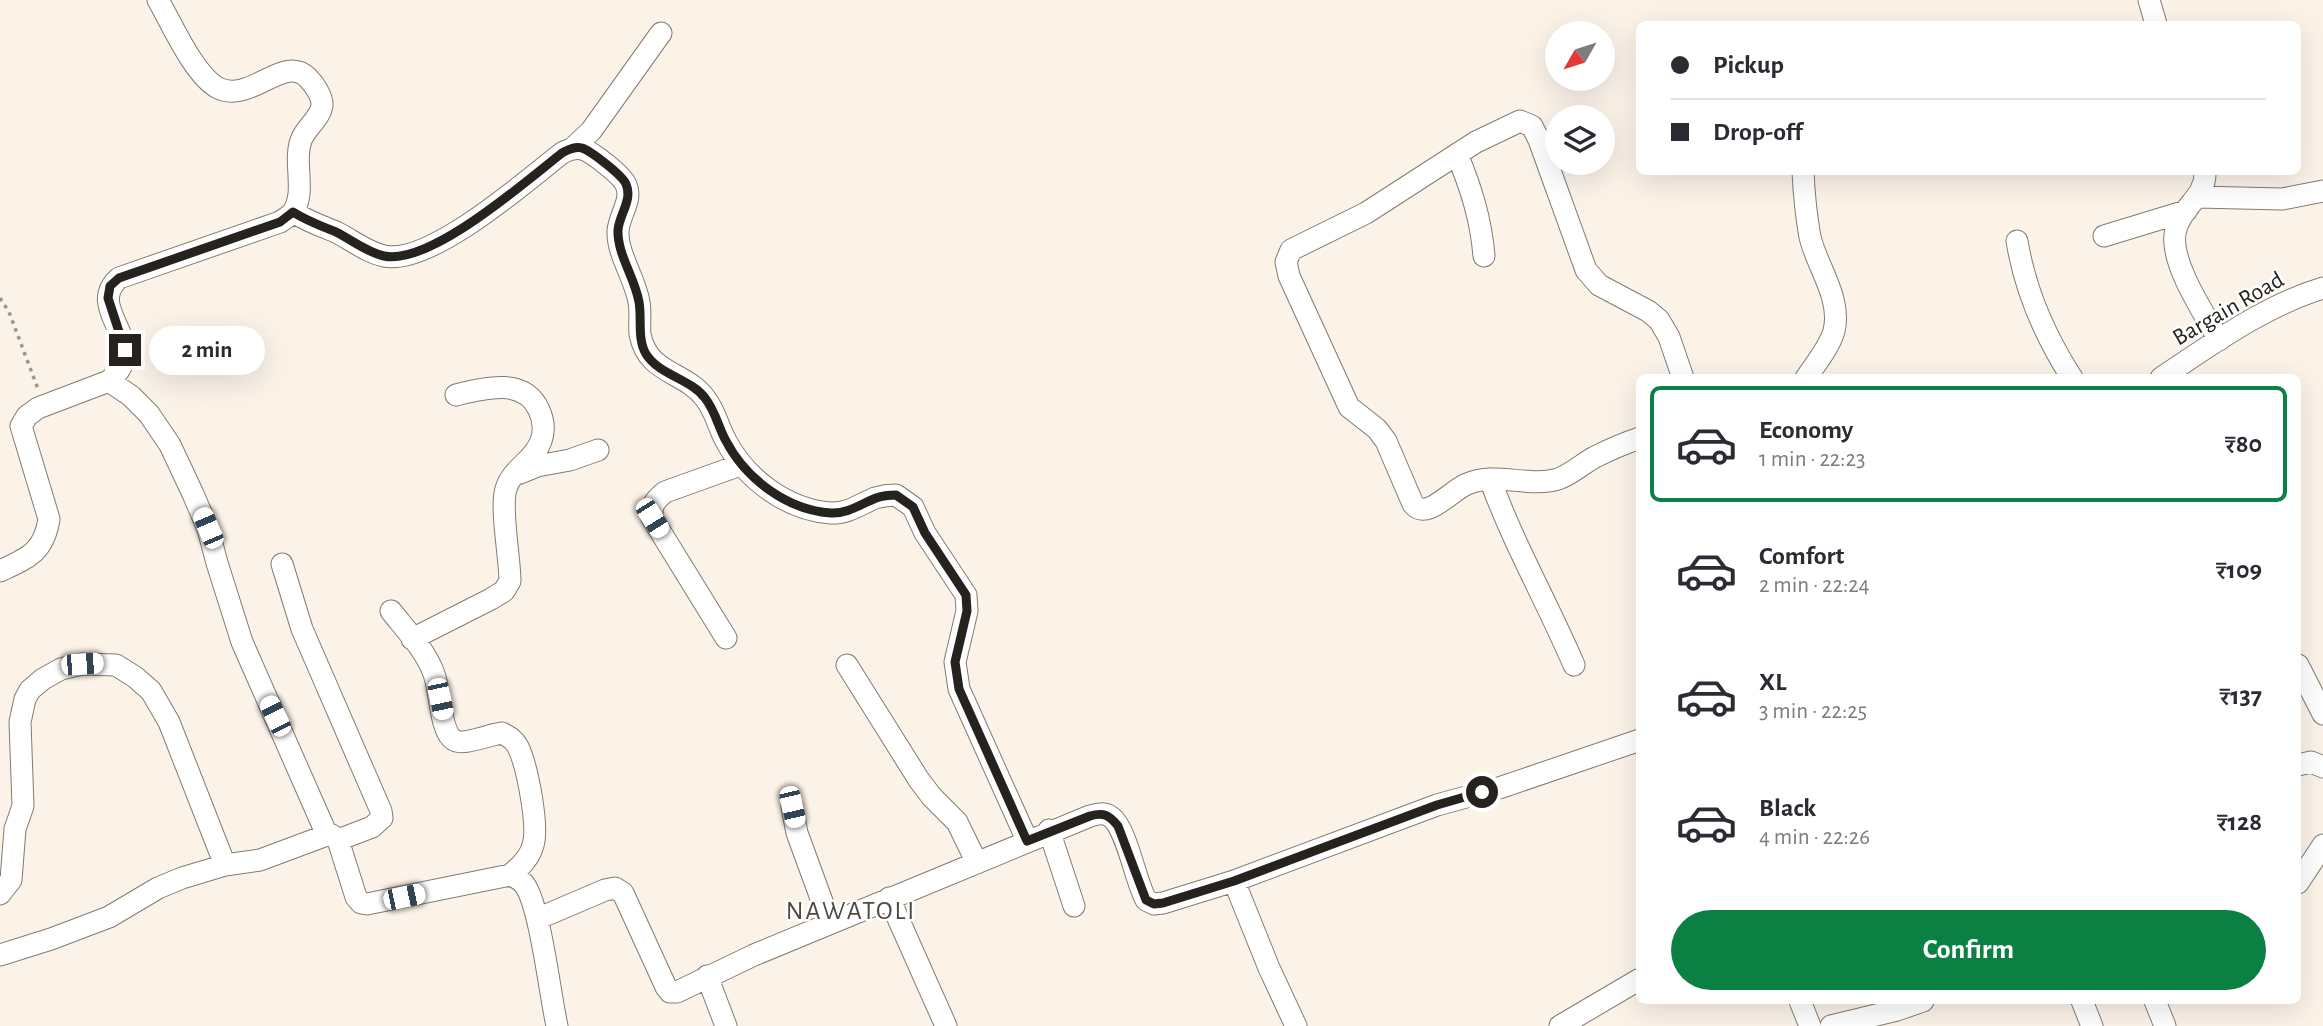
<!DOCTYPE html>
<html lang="en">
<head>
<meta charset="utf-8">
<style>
	body { margin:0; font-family:"Alegreya Sans",sans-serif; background:#f2f2f3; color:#2b2b33; height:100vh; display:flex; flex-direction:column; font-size:26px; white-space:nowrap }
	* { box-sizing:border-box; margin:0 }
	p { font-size:23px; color:#7c7c81 }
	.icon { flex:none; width:38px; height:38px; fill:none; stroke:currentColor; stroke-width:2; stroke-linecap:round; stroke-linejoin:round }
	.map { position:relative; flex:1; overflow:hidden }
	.side { position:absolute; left:1636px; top:374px; width:665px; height:630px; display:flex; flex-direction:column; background:#fff; border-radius:10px; box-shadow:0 7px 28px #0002 }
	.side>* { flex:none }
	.top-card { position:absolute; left:1636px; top:21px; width:665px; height:154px; border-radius:10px; box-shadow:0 7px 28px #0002; display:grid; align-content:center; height:154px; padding:0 35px; background:#fff }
	.needle { width:46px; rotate:231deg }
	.tools { position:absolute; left:1545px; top:21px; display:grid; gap:14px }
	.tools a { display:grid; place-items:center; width:70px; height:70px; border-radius:50%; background:#fff; box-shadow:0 7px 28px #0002; font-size:35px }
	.end { position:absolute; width:32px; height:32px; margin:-16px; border:9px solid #26231f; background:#fff; box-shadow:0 0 0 4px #fff }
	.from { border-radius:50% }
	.bubble { position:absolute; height:49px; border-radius:24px; background:#fff; box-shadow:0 7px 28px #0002; font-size:23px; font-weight:700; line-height:49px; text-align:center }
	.car { position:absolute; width:21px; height:42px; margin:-21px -10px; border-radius:9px; box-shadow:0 0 5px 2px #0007; background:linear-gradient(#fff 24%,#345 0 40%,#fff 0 76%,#345 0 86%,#fff 0) }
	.top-card b { display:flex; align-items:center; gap:24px; height:66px; font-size:26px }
	.top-card b+b { border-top:2px solid #e1e1e2 }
	.top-card i { width:18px; height:18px; background:#2b2b33 }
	ul { padding:12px 0 0; list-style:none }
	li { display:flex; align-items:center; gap:21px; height:116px; margin:0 14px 10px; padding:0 21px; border:4px solid transparent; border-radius:10px }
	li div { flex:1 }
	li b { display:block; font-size:26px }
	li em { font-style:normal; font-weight:700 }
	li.current { border-color:#0b8043 }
	li>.icon { width:63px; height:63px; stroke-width:1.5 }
	.action { display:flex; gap:14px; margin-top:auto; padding:14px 35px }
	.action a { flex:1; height:80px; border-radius:42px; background:#0b8043; color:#fff; font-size:28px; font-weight:700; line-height:80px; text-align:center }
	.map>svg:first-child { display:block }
</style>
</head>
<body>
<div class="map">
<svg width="2323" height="1026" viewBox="0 0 2323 1026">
	<rect width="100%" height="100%" fill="#fbf2e8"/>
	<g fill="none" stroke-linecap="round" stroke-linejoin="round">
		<g stroke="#827b72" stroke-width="23">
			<path id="street" d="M2149 0 2156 24
				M573 148 591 131 661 33
				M1457 154C1471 188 1481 219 1484 256
				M1803 172C1804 193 1806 215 1810 237 1817 267 1842 298 1834 331 1829 348 1816 363 1806 378
				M2205 172C2206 197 2182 206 2176 229 2167 259 2204 313 2219 340
				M2198 197 2282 199 2323 191
				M293 212C307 221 321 226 336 232 352 240 366 252 384 256 430 266 526 181 562 153 568 150 574 147 582 149 591 151 622 175 626 185 633 200 619 215 618 231 617 254 635 278 639 302 641 312 639 323 640 334 647 374 685 371 705 398 716 412 718 427 726 441 746 479 787 510 831 513 847 514 861 504 875 498 882 496 890 495 896 495L913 507 925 533 966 595 967 611 955 662 959 689 1027 840
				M2104 236 2186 211
				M2017 241C2025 290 2045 336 2072 378
				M2161 378C2212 344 2264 306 2323 288
				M109 381 131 396 149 414 170 445 193 494 208 529 217 563 242 642 327 835
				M1640 438C1625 443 1609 450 1595 457 1582 464 1572 474 1558 479 1528 488 1496 471 1467 484 1450 491 1427 521 1413 504L1386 441 1377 429 1349 407 1289 276 1286 262 1291 250 1366 213 1476 142 1520 121 1532 126 1539 140 1586 270 1599 285 1648 311 1659 320 1669 337 1683 378
				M520 473 537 466 570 460 598 450
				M1490 479C1513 543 1547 602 1574 665
				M282 564 302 629 381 811 382 818 372 827 338 840
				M0 571C28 558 44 552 49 519L21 426 27 416 38 408 109 381C154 343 83 310 119 278L280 222C284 219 290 216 293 212 307 191 292 160 302 138 307 127 320 118 322 106 323 97 314 84 308 78 284 53 251 104 218 88 194 75 172 24 158 0
				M391 611C406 630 426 651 434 674 440 689 440 732 454 740 463 746 491 734 502 733 509 737 514 739 518 747 527 765 539 826 533 845 530 858 520 867 510 875
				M726 638 652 518C651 505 655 500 665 492L740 465
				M412 639 491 599 504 591 510 581C510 558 500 508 506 489 512 468 534 461 541 441 545 430 544 421 539 410 524 377 484 388 456 395
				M847 665 919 780 932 797 957 822 977 863
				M2298 665 2323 714
				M2298 765 2311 762 2323 767
				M792 807 797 833 830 923
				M1049 830 1074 906
				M1234 881 1269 968 1296 1026
				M2298 883 2323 845
				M0 894 11 880 15 829 23 806 20 722 25 699 30 690 43 679 61 669 82 664 116 665 135 677 151 691 169 722 225 865
				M889 898 946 1026
				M537 919 605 890 615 888 623 893 666 987 670 992H677L754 955 1090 816C1097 814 1104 812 1111 817 1127 829 1135 880 1146 900L1154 904 1163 903 1234 881 1437 805 1499 788 1640 740
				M0 955 51 939 109 917 158 888 182 878 225 865 260 860 327 835H332L338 840 356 897 361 903 367 904 510 875C515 877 520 879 524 884 540 904 550 995 557 1026
				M707 976 726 1026
				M1800 1001 1810 1026
				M2082 1001 2092 1026
				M2155 1001 2165 1026
				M1560 1026 1640 979
				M1831 1026 1897 1010 1923 1001"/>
		</g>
		<path stroke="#9c968f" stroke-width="3.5" stroke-dasharray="3.5 5" stroke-linecap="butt" d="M0 298 9 312 38 389"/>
		<use href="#street" stroke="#fff" stroke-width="21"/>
	</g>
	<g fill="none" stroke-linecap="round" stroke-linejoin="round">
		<path stroke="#26231f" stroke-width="9" d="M125 350 108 298 110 286 119 278 280 222 293 212C307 221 321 226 336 232 352 240 366 252 384 256 430 266 526 181 562 153 568 150 574 146 582 148 591 151 622 175 626 184 633 200 619 215 618 230 617 254 635 278 639 302 642 318 637 339 646 354 659 375 691 379 705 398 716 412 718 427 726 441 746 479 787 510 831 513 847 514 861 504 876 498 882 496 890 495 896 495L913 507 925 533 966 595 967 611 955 662 959 689 1027 841 1090 816C1104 812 1109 815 1118 826L1146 900 1154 904 1163 903 1234 881 1437 805 1482 792"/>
	</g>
	<g text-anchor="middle" stroke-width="5" stroke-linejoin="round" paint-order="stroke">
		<g font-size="24" fill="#26231f" stroke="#fff">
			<text transform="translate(2228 308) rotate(-30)" y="8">Bargain Road</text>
		</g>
		<g font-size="26" letter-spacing="2" fill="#504941" stroke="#fff">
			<text x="851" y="919">NAWATOLI</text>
		</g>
	</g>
</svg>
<div class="tools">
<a><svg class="needle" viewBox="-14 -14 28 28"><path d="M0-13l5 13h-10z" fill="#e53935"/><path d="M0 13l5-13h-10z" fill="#7c7c81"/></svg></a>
<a><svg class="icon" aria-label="layers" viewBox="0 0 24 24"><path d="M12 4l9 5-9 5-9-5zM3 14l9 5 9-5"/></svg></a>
</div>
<i class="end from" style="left:1482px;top:792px"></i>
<i class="end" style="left:125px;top:350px"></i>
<div class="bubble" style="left:149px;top:326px;width:116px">2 min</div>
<i class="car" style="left:652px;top:518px;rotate:148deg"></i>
<i class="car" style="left:208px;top:528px;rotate:337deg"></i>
<i class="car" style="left:82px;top:664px;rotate:86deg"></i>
<i class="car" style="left:440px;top:699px;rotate:168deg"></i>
<i class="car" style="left:275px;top:716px;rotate:334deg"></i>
<i class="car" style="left:792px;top:807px;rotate:167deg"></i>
<i class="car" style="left:404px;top:897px;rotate:78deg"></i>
<div class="top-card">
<b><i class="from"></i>Pickup</b>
<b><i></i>Drop-off</b>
</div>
<section class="side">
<ul>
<li class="current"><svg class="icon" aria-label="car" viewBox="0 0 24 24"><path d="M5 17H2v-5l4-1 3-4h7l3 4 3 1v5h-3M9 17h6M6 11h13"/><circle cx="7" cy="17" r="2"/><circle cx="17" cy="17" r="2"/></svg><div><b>Economy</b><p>1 min · 22:23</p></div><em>₹80</em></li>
<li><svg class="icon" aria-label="car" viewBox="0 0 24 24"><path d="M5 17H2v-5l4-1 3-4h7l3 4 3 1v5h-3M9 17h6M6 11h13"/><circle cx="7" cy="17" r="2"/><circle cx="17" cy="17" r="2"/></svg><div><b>Comfort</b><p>2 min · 22:24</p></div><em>₹109</em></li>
<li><svg class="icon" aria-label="car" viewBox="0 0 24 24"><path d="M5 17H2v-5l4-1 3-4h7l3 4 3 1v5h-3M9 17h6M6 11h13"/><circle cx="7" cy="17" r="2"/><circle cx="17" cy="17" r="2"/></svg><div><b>XL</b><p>3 min · 22:25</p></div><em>₹137</em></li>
<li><svg class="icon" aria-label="car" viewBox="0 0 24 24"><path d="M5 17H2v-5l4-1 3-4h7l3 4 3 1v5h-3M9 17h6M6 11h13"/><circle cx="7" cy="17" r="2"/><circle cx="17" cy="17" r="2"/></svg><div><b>Black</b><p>4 min · 22:26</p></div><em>₹128</em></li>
</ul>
<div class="action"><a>Confirm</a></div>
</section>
</div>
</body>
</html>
